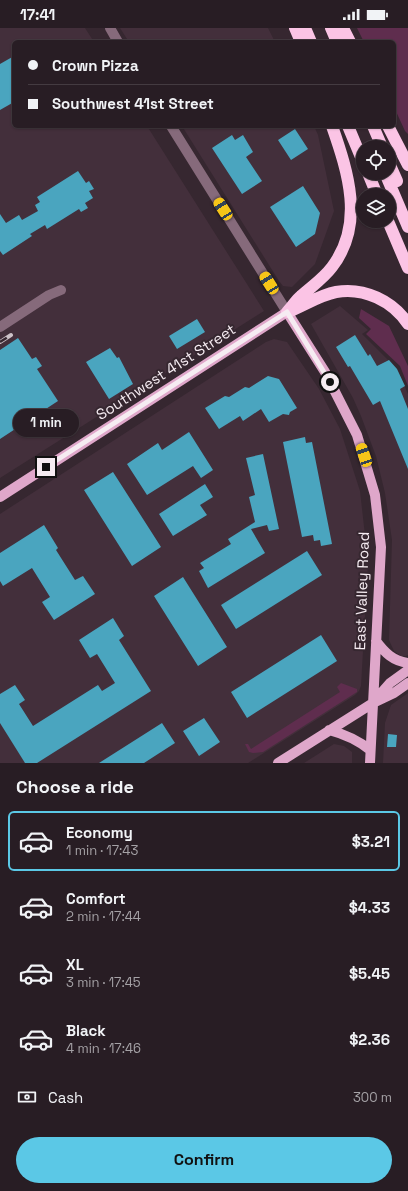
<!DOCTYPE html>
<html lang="en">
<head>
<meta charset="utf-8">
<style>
	body { margin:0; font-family:"Space Grotesk",sans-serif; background:#30262c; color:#f1f3f6; height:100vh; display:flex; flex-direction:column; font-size:15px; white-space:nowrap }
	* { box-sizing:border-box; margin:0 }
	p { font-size:13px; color:#a5a2a6 }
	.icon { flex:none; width:22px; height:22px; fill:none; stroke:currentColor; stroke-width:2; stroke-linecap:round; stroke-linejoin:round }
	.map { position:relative; height:735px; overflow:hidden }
	.details { display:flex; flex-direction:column; background:#281d24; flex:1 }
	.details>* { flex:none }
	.banner { position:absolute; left:12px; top:12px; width:384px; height:88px; border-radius:6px; box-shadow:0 1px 3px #0004,0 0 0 1px #443b41; display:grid; align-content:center; height:88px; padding:0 16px; background:#281d24 }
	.buttons { position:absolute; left:356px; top:112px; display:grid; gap:8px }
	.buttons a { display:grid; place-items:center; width:40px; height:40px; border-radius:50%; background:#281d24; box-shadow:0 1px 3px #0004,0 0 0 1px #443b41; font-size:20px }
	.end { position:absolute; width:18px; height:18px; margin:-9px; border:5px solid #f6ecf2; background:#111; box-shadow:0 0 0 2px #111 }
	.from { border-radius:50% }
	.bubble { position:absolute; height:28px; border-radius:14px; background:#281d24; box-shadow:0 1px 3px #0004,0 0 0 1px #443b41; font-size:13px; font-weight:700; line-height:28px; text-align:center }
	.car { position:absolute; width:12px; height:24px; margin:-12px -6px; border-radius:5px; box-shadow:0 0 3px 1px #0007; background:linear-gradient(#f5c518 24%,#345 0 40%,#f5c518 0 76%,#345 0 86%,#f5c518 0) }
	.banner b { display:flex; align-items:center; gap:14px; height:38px; font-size:15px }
	.banner b+b { border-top:1px solid #443b41 }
	.banner i { width:10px; height:10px; background:#f1f3f6 }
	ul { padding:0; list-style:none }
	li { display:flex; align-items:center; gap:12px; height:60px; margin:0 8px 6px; padding:0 8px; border:2px solid transparent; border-radius:6px }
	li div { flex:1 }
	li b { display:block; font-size:15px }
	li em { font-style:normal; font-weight:700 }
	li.active { border-color:#5bc8e6 }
	li>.icon { width:36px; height:36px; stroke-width:1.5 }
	h2 { padding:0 16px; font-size:18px; line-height:48px }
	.pay { display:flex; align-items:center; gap:10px; height:44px; padding:0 16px; font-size:15px }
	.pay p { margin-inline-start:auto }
	.action { display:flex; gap:8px; margin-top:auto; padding:8px 16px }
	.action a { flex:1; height:46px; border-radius:24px; background:#5bc8e6; color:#111; font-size:16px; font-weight:700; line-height:46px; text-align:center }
	.status { display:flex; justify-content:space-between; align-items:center; height:28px; padding:0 20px; background:#281d24; direction:ltr }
	.status svg { height:11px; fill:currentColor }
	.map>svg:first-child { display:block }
</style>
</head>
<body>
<div class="status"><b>17:41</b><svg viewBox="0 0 49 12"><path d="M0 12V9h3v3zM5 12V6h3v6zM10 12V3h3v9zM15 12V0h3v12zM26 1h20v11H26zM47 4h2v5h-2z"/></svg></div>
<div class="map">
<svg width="408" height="735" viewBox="0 0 408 735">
	<rect width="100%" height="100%" fill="#362730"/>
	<path fill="#432f3b" d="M0 0H85L94 14H14V98H147L264 283 0 450Z
		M120 0H268L275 14H129Z
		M182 98H314L318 107 334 183 315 236 292 259 283 258 279 253Z
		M340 278 368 302 362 306 397 341 408 366V627L406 628H401L394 623 389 612 392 512 385 465 376 428 361 388 353 370 311 296Z
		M274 311 287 314 319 361 340 401 360 463 368 534 361 658 359 663 355 667 248 735H0V486L266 314Z
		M408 665V735H383L385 695 391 677Z
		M334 716 344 718 352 724V735H304Z"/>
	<path fill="#5f2d4e" d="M357 0H408V106L405 103 394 79V14H364Z
		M361 281 389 298 408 338V358L400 338 366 306 371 301 359 290Z
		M341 655 357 661V664L263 724 253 725 249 724 245 716H248L251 721 340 664 337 659Z"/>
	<path fill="#4aa5bf" d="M14 28V74L0 82V36Z
		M295 101 308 121 291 132 278 112Z
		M232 107 235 112 243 107 253 124 246 129 262 153 242 166 212 120Z
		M78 143 86 155 89 153 94 161 89 163 93 170 85 175 88 180 81 184 79 181 47 201 45 197 30 206 32 208 3 227 0 223V186L6 195 19 187 22 192 38 183 35 177 40 174 37 169Z
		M303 158 320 185 315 206 296 219 270 179Z
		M197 291 205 304 177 321 169 308Z
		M355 307 368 328 370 326 377 338 389 332 397 341 405 358 400 361 408 381V441L380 373 373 377 350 338 348 339 336 319Z
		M18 310 32 331 36 329 42 338 37 341 58 373 0 411V322Z
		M110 320 117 330 119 329 133 356 109 371 86 334Z
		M268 348 279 351 297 380 290 384 289 387 283 386 269 394 261 381 243 393 240 388 219 401 205 380 225 368 229 369 245 359 249 360Z
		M189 404 213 442 201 450 193 438 147 467 127 436 158 415 162 422Z
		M305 409 306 415 312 414 332 516 321 518 320 512 314 513 313 507 302 509 283 414Z
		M263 426 279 501 269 503 267 497 251 501 265 525 208 560 199 543 204 540 200 535 231 516 228 511 255 494 249 469 255 467 246 430Z
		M113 444 161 519 132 538 84 462Z
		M205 456 213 469 200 477 207 487 173 508 159 486Z
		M44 497 58 520 56 522 75 552 83 548 95 566 54 592 42 574 50 569 32 540 3 558 0 553V525Z
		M307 523 322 547 236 601 221 577Z
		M183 549 227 619 198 638 154 568Z
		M113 590 124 608 119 612 151 663 37 735H25L0 695V666L15 657 25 672 19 676 33 698 98 657 102 663 115 655 97 626 90 630 79 612Z
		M321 607 337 633 247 690 231 664Z
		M204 690 220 714 199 728 183 703Z
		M162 695 175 715 144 735H99Z
		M388 706 397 707 396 719H387Z"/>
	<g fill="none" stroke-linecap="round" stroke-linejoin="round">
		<path stroke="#866a7b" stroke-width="10" d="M110 0 118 14
			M171 98 287 284
			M0 299 49 267 61 262"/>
		<path stroke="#dfa7ca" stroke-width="10" d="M0 469 287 284 325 344 357 407 375 467 381 519 370 735
			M376 613C385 625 393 633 408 635
			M375 672 390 655 408 642
			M329 702C344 706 358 712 370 722
			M278 735 373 675 394 665 408 655"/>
		<path stroke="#fbc4e5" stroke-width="12" d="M295 0 301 14
			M305 0 311 14
			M331 0 337 14
			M343 0 350 14
			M348 98 363 134
			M373 98 382 119
			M388 98 408 137
			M389 135 397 153
			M368 145 377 167
			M385 145 408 199
			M388 193 408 240
			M290 283C305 277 320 267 336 264 364 259 393 273 408 296
			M287 284C292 279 296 272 301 268 312 258 323 251 332 239 365 196 348 144 332 98"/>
		<g stroke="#cdc2c8" stroke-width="4">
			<path id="rail" d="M0 314 11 307"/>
		</g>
		<use href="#rail" stroke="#362730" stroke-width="2.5" stroke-dasharray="8" stroke-linecap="butt"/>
	</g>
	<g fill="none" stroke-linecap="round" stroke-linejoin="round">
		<path stroke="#f6ecf2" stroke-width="5" d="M46 439 287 284 330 354"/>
	</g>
	<g text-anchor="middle" stroke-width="4" stroke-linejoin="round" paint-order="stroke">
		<g font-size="15" fill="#f6ecf2" stroke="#362730">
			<text transform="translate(166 344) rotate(-33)" y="5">Southwest 41st Street</text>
			<text transform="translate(362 563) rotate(-88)" y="5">East Valley Road</text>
		</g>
	</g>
</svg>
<div class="buttons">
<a><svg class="icon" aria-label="locate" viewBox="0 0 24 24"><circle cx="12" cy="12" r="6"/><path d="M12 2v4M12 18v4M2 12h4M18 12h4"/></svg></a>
<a><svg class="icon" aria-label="layers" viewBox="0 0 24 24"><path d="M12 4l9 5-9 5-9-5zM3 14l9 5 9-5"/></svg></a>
</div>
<i class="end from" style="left:330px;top:354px"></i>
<i class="end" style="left:46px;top:439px"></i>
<div class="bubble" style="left:13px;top:381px;width:66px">1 min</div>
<i class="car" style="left:223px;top:181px;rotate:328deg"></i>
<i class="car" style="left:269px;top:255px;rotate:328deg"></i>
<i class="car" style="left:364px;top:427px;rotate:341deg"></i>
<div class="banner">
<b><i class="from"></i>Crown Pizza</b>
<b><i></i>Southwest 41st Street</b>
</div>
</div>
<section class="details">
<h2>Choose a ride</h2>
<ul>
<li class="active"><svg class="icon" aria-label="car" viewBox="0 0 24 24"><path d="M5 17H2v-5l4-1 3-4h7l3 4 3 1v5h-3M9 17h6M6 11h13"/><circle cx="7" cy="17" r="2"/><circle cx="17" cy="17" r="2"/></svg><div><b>Economy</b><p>1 min · 17:43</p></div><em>$3.21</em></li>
<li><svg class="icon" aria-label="car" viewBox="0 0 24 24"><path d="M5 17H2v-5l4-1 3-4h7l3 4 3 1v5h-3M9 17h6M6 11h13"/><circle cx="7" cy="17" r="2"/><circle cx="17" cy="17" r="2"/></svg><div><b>Comfort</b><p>2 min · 17:44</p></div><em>$4.33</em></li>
<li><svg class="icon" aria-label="car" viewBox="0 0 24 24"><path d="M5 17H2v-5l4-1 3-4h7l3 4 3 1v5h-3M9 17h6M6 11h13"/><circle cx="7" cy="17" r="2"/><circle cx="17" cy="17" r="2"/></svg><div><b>XL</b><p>3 min · 17:45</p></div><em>$5.45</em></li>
<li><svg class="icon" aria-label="car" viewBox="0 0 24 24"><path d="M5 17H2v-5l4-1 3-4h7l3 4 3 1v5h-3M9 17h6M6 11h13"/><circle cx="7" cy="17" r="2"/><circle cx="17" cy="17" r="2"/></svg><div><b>Black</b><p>4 min · 17:46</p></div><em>$2.36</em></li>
</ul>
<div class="pay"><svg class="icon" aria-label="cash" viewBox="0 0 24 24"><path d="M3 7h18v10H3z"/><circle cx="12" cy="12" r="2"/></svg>Cash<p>300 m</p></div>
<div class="action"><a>Confirm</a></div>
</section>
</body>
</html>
